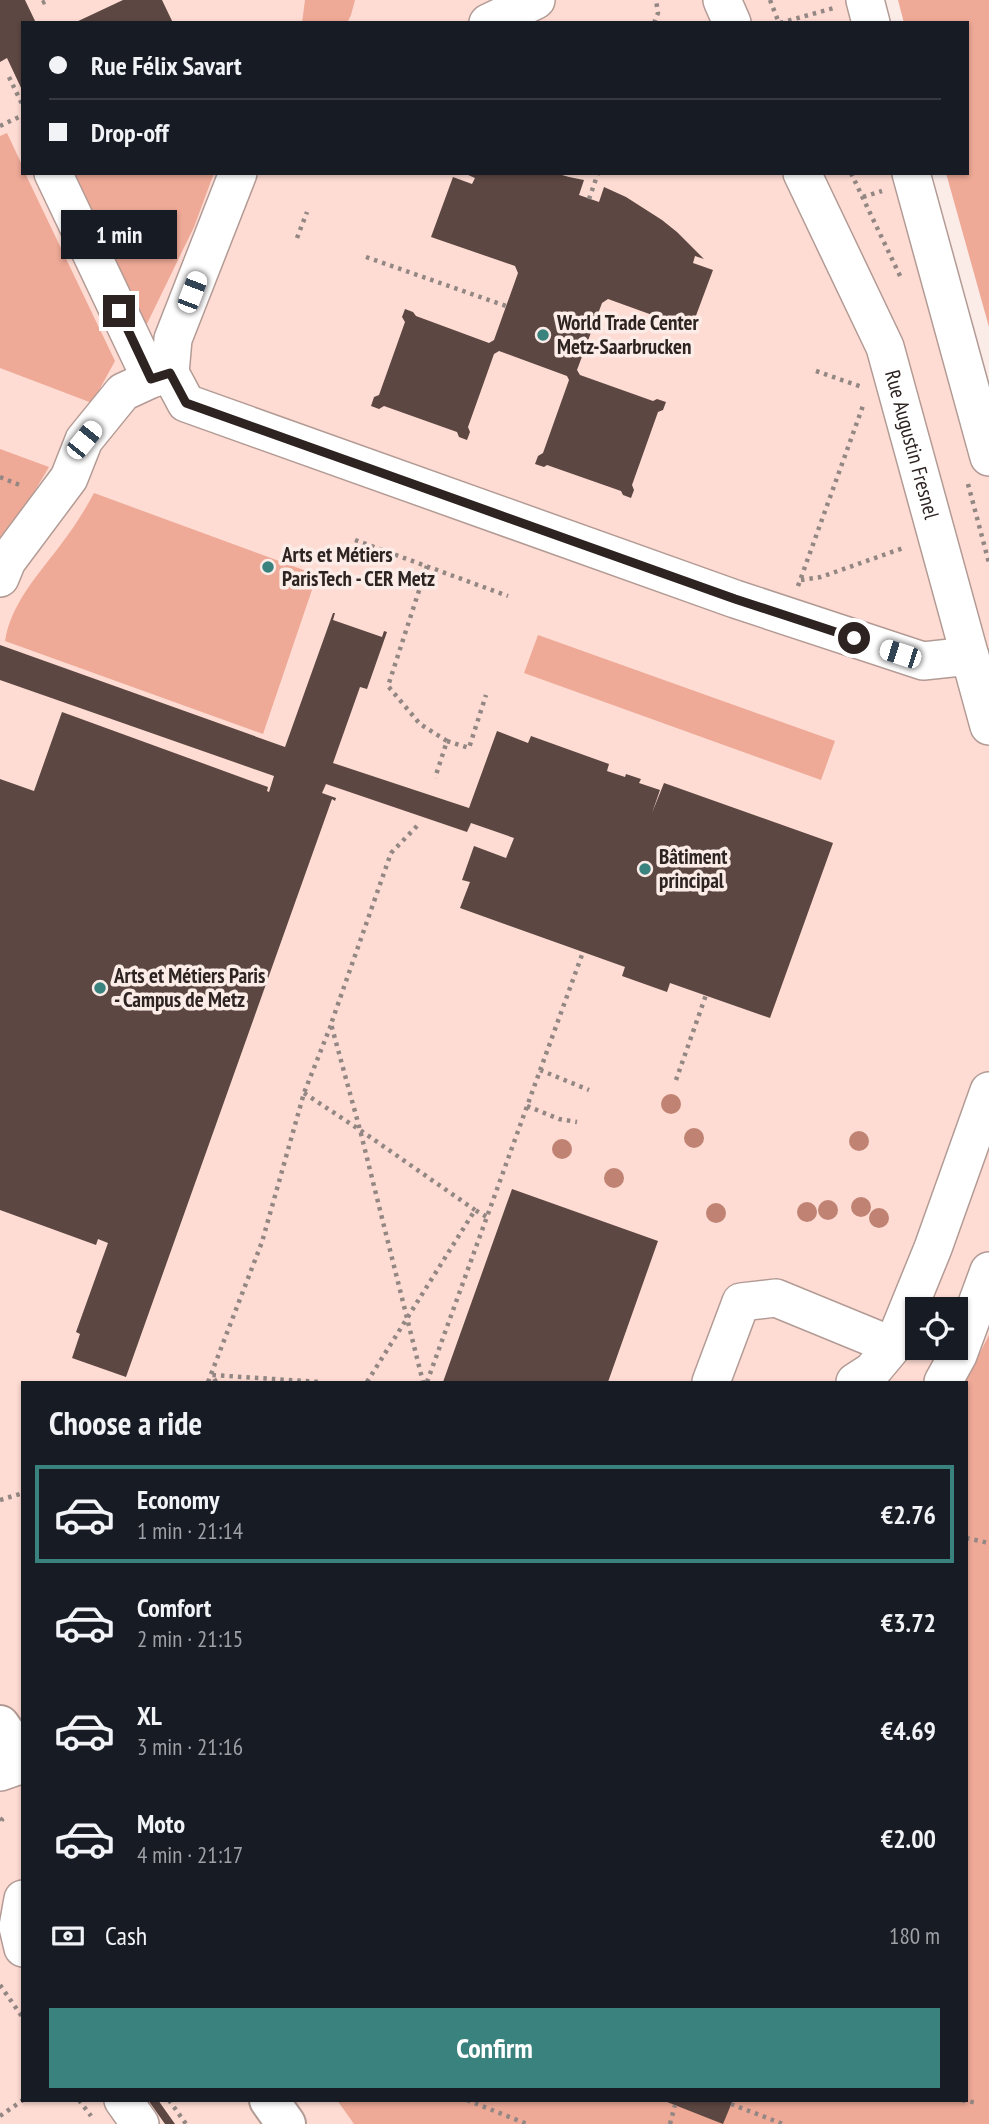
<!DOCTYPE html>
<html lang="en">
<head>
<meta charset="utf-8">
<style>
	body { margin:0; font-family:"PT Sans Narrow",sans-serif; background:#242831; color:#f1f3f6; height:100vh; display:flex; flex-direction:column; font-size:26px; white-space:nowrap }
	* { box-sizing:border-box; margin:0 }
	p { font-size:23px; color:#9ea1a6 }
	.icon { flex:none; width:38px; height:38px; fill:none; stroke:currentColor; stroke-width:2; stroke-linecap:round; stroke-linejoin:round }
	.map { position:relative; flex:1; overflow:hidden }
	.panel { position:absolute; left:21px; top:1381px; width:947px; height:721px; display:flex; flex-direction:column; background:#171b24; border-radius:0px; box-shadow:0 2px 5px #0004 }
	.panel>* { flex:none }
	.banner { position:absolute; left:21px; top:21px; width:948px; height:154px; border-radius:0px; box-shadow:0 2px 5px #0004; display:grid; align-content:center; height:154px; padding:0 28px; background:#171b24 }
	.tools { position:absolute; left:905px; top:1297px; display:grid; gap:14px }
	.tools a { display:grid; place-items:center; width:63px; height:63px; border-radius:0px; background:#171b24; box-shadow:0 2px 5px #0004; font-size:35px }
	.end { position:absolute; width:32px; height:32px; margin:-16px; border:9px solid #2d2321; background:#fff; box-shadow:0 0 0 4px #fff }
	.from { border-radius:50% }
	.bubble { position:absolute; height:49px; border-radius:0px; background:#171b24; box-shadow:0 2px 5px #0004; font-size:23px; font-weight:800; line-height:49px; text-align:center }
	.car { position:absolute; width:21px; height:42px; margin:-21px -10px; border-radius:9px; box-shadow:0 0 5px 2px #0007; background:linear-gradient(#fff 24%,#345 0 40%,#fff 0 76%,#345 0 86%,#fff 0) }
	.banner b { display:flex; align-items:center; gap:24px; height:66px; font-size:26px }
	.banner b+b { border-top:2px solid #363941 }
	.banner i { width:18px; height:18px; background:#f1f3f6 }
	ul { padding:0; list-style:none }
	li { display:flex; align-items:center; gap:21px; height:98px; margin:0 14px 10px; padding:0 14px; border:4px solid transparent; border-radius:0px }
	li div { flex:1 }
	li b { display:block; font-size:26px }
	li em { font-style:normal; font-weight:800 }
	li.current { border-color:#3a827e }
	li>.icon { width:63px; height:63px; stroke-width:1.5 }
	h2 { padding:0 28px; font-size:32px; line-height:84px }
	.pay { display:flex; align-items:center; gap:18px; height:77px; padding:0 28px; font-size:26px }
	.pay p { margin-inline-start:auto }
	.action { display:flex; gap:14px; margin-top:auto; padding:14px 28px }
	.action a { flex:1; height:80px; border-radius:0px; background:#3a827e; color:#fff; font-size:28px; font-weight:800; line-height:80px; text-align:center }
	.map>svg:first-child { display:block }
</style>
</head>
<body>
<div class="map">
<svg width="989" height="2124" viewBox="0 0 989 2124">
	<rect width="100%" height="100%" fill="#fbece8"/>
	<path fill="#fedcd3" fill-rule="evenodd" d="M0 0H885L891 23H23V173H929L989 386V2124H0ZM917 1309H956V1348H917ZM23 1382H966V2100H23Z"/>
	<path fill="#eea997" d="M305 0H355L351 15 347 23H302Z
		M898 0H989V327L946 173H968V23H904Z
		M7 133 23 167V173H25L115 361 92 403 0 368V136Z
		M68 173H214L194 227 143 332Z
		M0 449 49 467 0 549Z
		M94 493 317 575 263 734 5 641C11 604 37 576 59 547 72 530 84 512 94 493Z
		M538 635 835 741 821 780 524 673Z
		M989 1335V2124H354L337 2100H966L965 1382Z"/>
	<path fill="#5c4742" d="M0 0H25L36 23H23V92L7 58 0 62Z
		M123 0H162L173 23H74Z
		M473 173H555L569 177 584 180 579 195 599 202 604 187 626 197 662 220 677 232 704 259 695 256 693 263 713 270 691 329 608 299 602 303 577 370 580 375 653 401 657 399 666 402 663 410 658 412 632 485 634 490 631 498 623 495 621 491 547 465 544 467 535 464 538 456 543 453 569 380 567 376 499 351 494 354 468 427 470 432 467 440 459 437 457 432 384 406 379 409 371 406 374 397 379 395 405 322 402 317 405 309 413 312 416 316 489 343 494 340 518 273 515 266 431 237 453 177 472 184 475 178 466 174Z
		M333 613H335L333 620 382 637 384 631 387 632 367 689 360 687 333 763 469 808 497 731 528 743 531 736 609 764 607 771 625 777 626 774 641 779 639 783 660 790 652 813 664 783 833 843 770 1018 670 983 667 992 622 976 625 967 460 908 470 882 462 880 474 846 506 858 514 838 471 823 467 832 326 784 322 793 336 798 335 801 332 799 126 1377 72 1358 80 1334 76 1332 108 1243 98 1239 96 1245 0 1210V779L34 791 62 712 268 787 267 791 269 792 274 776 0 680V645L285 747Z
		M512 1189 658 1241 608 1382H443Z
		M148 2100H158L175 2124H165Z
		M662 2100H733L723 2124Z"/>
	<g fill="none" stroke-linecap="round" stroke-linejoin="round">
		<g stroke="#b39b95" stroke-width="40">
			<g id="minor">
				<path d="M722 0 732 23"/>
				<path d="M865 0 871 23"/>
				<path d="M488 23 536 0"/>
				<path d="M53 173 151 379"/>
				<path d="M238 173 173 339 170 373 186 403 735 599 923 661 970 656"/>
				<path id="s1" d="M802 173 885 347 989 726"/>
				<path d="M911 173 989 457"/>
				<path d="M0 578 7 561 69 478 84 440 123 392 151 379 170 373"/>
				<path d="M711 1382 741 1302 776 1298 893 1346"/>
				<path d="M855 1382 872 1371 893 1346 933 1248 989 1091"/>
				<path d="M943 1382 958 1355 989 1271"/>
				<path d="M0 1772 23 1764"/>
				<path d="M23 1899 18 1927 23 1948"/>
				<path d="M123 2100 140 2124"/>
			</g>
		</g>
		<g stroke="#b39b95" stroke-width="42">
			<path id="major" d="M0 1725 23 1757
				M269 2100 286 2124"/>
		</g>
		<path stroke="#938784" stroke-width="4.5" stroke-dasharray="3.5 5" stroke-linecap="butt" d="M770 0 779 23
			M42 3 49 0
			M654 23 658 13 656 0
			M780 23 834 8
			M9 77 23 106
			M0 126 23 115
			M851 173 902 280
			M863 197 882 191
			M589 199 598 173
			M297 238 307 212
			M366 257 506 306
			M816 371 862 387
			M0 477 22 486
			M968 484 989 563
			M355 540 508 596
			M427 566 388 686 420 724 447 741 435 778
			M801 580 821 577 906 547
			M798 586 864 403
			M447 741 469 748 486 695
			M417 826 391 853 331 1024 360 1130 423 1382
			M540 1070 589 1090
			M676 1080 706 995
			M304 1093 360 1130 475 1210
			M527 1106 559 1119 577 1122
			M208 1382 262 1242 304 1093 331 1025
			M216 1382 212 1375 320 1382
			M367 1382 475 1210 487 1217
			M427 1382 583 952
			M0 1500 23 1493
			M966 1538 989 1543
			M0 1818 2 1820 0 1822
			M0 1985 23 2018
			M79 2100 91 2116
			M169 2100 186 2124
			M467 2100 527 2124
			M962 2100 977 2103
			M731 2104 783 2124
			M0 2116 23 2100
			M670 2124 675 2105"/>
		<use href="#minor" stroke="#fff" stroke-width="37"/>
		<use href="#major" stroke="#fff" stroke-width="38"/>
	</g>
	<g fill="#c08373">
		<circle cx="671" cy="1104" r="10"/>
		<circle cx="694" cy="1138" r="10"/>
		<circle cx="859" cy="1141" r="10"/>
		<circle cx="562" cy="1149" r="10"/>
		<circle cx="614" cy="1178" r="10"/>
		<circle cx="861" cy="1207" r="10"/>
		<circle cx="828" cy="1210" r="10"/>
		<circle cx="807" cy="1212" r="10"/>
		<circle cx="716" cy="1213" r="10"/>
		<circle cx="879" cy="1218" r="10"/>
	</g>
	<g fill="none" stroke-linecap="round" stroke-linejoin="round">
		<path stroke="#2d2321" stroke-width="9" d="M119 311 151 379 170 373 186 403 735 599 854 638"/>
	</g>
	<g fill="#3a827e" stroke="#fbece8" stroke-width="2.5">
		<circle cx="543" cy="335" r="7"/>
		<circle cx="268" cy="567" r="7"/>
		<circle cx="645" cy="869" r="7"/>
		<circle cx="100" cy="988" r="7"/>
	</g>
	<g text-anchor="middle" stroke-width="7" stroke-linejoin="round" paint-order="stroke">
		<g font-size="21" font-weight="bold" fill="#2d2321" stroke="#fbece8" text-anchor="start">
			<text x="557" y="330">World Trade Center<tspan x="557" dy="24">Metz-Saarbrucken</tspan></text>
			<text x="282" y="562">Arts et Métiers<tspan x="282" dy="24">ParisTech - CER Metz</tspan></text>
			<text x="659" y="864">Bâtiment<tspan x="659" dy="24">principal</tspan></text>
			<text x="114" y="983">Arts et Métiers Paris<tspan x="114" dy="24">- Campus de Metz</tspan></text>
		</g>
		<g font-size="21" fill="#2d2321" stroke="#fbece8">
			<text dy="7" stroke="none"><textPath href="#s1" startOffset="294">Rue Augustin Fresnel</textPath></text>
		</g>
	</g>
</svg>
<div class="tools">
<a><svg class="icon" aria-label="locate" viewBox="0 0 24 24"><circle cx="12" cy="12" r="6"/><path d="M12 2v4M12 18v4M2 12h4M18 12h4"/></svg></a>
</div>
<i class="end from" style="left:854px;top:638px"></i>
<i class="end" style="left:119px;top:311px"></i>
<div class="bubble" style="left:61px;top:210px;width:116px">1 min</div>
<i class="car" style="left:192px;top:292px;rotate:21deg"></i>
<i class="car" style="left:84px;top:440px;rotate:39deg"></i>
<i class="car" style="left:900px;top:654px;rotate:288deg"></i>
<div class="banner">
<b><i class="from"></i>Rue Félix Savart</b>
<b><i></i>Drop-off</b>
</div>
<section class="panel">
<h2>Choose a ride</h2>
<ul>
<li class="current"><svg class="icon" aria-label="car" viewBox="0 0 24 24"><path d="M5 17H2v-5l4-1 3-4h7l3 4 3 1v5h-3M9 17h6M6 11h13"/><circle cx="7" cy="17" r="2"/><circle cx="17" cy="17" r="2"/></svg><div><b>Economy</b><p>1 min · 21:14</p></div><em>€2.76</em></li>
<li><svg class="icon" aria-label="car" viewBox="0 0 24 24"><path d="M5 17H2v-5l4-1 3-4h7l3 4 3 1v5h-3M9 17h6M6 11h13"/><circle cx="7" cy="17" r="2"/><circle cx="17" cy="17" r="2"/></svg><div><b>Comfort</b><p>2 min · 21:15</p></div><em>€3.72</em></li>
<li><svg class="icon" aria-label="car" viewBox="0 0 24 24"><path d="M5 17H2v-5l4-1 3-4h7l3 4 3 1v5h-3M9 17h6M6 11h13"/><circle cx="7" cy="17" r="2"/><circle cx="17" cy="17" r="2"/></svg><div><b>XL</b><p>3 min · 21:16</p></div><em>€4.69</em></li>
<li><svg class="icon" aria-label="car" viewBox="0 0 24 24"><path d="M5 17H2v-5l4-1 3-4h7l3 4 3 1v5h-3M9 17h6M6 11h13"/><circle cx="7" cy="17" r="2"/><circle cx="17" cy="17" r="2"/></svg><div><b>Moto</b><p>4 min · 21:17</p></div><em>€2.00</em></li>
</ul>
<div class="pay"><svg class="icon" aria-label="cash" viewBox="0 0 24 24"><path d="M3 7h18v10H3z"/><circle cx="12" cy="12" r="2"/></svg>Cash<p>180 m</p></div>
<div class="action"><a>Confirm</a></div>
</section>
</div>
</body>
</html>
